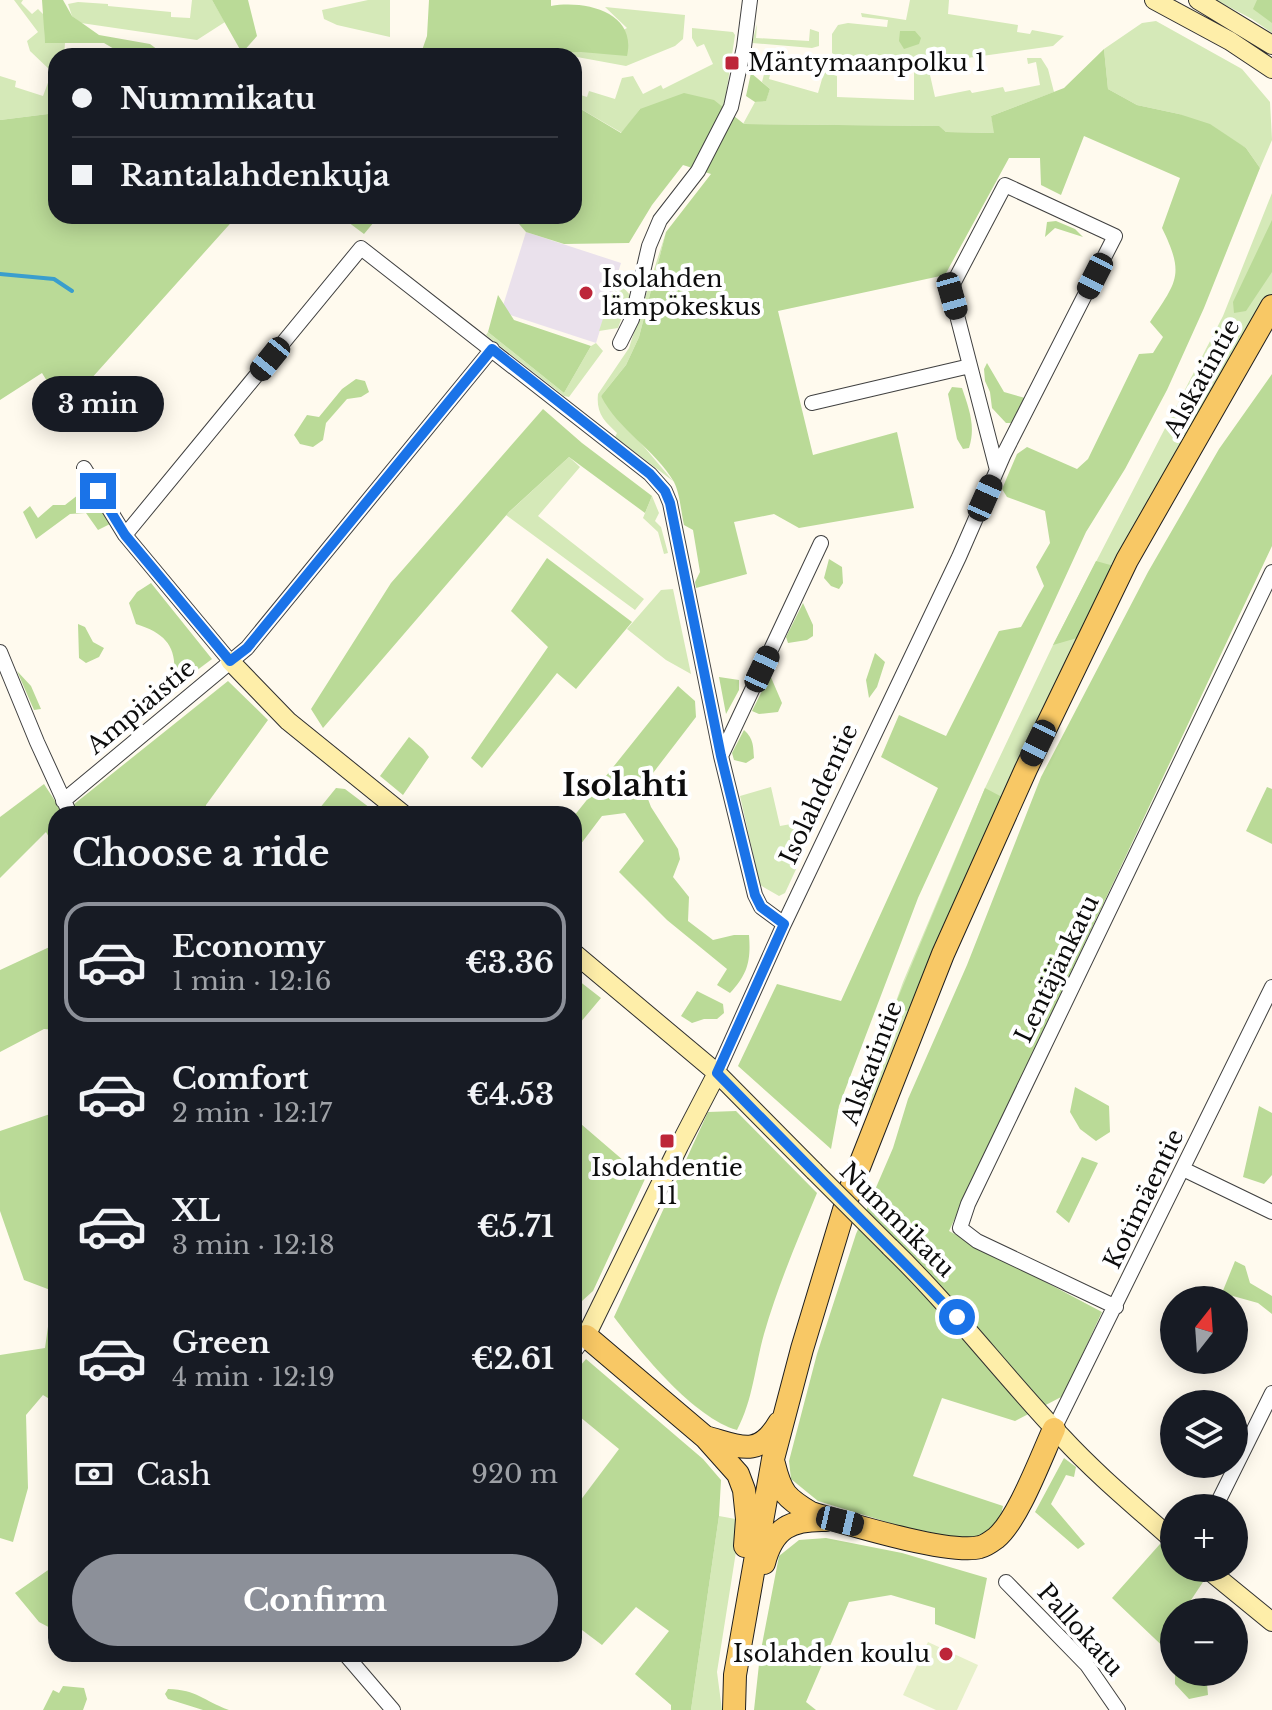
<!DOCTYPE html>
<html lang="en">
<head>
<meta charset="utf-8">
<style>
	body { margin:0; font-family:"Libre Baskerville",serif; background:#20242c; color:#f1f3f6; height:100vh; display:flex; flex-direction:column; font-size:30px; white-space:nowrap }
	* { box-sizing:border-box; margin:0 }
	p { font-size:26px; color:#9ea1a6 }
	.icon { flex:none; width:44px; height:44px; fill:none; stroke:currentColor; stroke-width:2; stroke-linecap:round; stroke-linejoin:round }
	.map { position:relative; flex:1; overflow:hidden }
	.side { position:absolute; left:48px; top:806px; width:534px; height:856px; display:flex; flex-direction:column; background:#171b24; border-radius:24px; box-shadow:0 4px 20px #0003 }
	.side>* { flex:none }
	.guide { position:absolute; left:48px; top:48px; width:534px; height:176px; border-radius:24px; box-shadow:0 4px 20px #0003; display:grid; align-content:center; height:176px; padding:0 24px; background:#171b24 }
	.needle { width:52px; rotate:17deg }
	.buttons { position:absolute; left:1160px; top:1286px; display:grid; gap:16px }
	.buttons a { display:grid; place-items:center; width:88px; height:88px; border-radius:50%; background:#171b24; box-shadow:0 4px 20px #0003; font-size:40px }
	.end { position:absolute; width:36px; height:36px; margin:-18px; border:10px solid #1a73e8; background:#fff; box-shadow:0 0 0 4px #fff }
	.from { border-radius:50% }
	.bubble { position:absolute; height:56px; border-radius:28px; background:#171b24; box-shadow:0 4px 20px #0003; font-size:26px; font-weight:700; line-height:56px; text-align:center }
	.car { position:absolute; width:24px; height:48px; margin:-24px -12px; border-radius:10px; box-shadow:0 0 6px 2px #0007; background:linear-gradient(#222 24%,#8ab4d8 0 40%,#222 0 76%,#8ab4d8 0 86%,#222 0) }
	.guide b { display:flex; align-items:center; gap:28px; height:76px; font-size:30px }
	.guide b+b { border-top:2px solid #363941 }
	.guide i { width:20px; height:20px; background:#f1f3f6 }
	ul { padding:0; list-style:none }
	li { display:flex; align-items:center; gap:24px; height:120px; margin:0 16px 12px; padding:0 8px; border:4px solid transparent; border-radius:24px }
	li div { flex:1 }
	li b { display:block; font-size:30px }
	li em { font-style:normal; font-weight:700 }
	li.active { border-color:#8c9099 }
	li>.icon { width:72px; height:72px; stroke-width:1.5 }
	h2 { padding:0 24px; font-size:36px; line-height:96px }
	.pay { display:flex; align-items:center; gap:20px; height:88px; padding:0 24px; font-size:30px }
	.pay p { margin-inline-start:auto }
	.action { display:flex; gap:16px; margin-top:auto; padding:16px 24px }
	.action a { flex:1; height:92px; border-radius:48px; background:#8c9099; color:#fff; font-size:32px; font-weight:700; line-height:92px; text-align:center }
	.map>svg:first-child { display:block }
</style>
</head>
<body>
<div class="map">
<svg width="1272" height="1710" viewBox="0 0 1272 1710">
	<rect width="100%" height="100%" fill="#fffaee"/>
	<path fill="#eae1ec" d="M526 232 621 263 596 343 501 312Z"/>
	<path fill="#d5e9b8" d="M14 0H23L21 3 32 14 38 9 44 15 45 43H65L64 56H56V113L0 120V76L16 81 15 87 43 96 52 72 30 51 27 41 38 32Z
		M192 0H212L225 22 197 40 81 23 72 16 68 4 78 2 108 4V6L171 12V17L190 18Z
		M368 0H390V37L337 25 324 19 322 10Z
		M910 0H949L948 14 1018 25 1017 32 1030 34 1032 30 1064 36 1053 46 931 63 930 75 935 97 970 90 972 93 1003 87 1005 92 1040 85 1036 62 1028 64 1027 58H1041L1048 69 1054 92 991 116 995 133 946 132 938 126 743 124 755 102 766 100 770 89 762 82 770 51 774 58 769 79 818 93 824 72 837 76V97L914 100V65L846 63 832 53V34L838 25 848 23 887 27 888 20 862 17 861 13 906 20Z
		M1216 0H1272V33L1252 19Z
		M605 7 685 15 683 39 675 46 626 66 577 57 572 52H581L627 28Z
		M1156 21 1242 69 1270 102 1272 140 1260 168 1246 148 1179 114 1137 105 1108 89 1104 49 1142 23Z
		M757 24 756 38 809 41 810 29 819 32V46L812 48 752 43Z
		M692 28 733 32 735 35 724 108 640 109 622 133 574 105V93L587 97 589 91 615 99 622 78 633 76 643 94 661 85 663 89 713 64 704 44 697 47 692 38Z
		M1272 193V294L1146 504 1077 638 885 1079 871 1105 860 1101 903 982 985 788 1053 645 1223 316Z
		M666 232 639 337 626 365 601 396 673 481 615 437 617 433C604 421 596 413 598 394L629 348Z
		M616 279 630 295 618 328 599 331Z
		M488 332 564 393 591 346 596 343 603 351 569 397 564 396 486 335Z
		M569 457 580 467 538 516 644 599 635 610 506 515Z
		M652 496 659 513 655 521 661 527 668 553 664 554 658 532 643 518Z
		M673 589 691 674 666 660 627 629 661 590Z
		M771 787 780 826 802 822 796 842 800 847 804 844 805 850 785 893 779 896 760 885 740 796Z
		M719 1516 741 1520 717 1672 722 1710H691Z"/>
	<path fill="#bada97" d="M42 0H63L72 16 99 35 150 44 166 56H126L104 43H45Z
		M212 0H248L257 36 242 53Z
		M429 0H551V6C587 0 637 13 627 56L581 52 547 53 546 56H420L427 36Z
		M1257 0H1272V23L1253 9Z
		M900 31H915L921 38 919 44 904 49 899 41Z
		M1104 49 1108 89 1137 105 1179 114 1210 124 1246 148 1260 168 1204 308 1167 390 1125 469 1086 532 918 898 839 1106 831 1149 738 1066 777 984 841 1001 938 788 881 757 899 715 946 736 999 631 1021 627 1044 586 1036 567 1050 543 1045 511 1007 497 1002 489 1017 454 1027 447 1077 469 1088 459 1139 354 1153 353 1163 337 1150 322C1177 281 1185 275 1162 228L1180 178 1084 136 1061 195 1041 185 1040 158H1009L945 275 778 311 813 455 897 432 914 508 799 528 774 514 734 522 747 574 696 588 695 582 700 572 693 530 684 525C681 512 680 494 674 482 655 449 618 430 601 396L626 365 639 337 666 232 711 174 683 165 652 205 629 243 564 244 526 232 512 216H574V105L621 133 640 109 684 93 714 100 744 124 939 126 946 132 994 133 991 116 1064 88Z
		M751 73 770 89 766 101 755 102 746 96Z
		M56 113V216H237L64 409 42 373 0 400V120Z
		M340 216H379L364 234Z
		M1272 220V272L1246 311 1234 313 1233 302Z
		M1056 221 1075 229 1083 237 1055 228 1045 237 1047 222Z
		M498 295 514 320 591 346 564 393 488 332Z
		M987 363 1004 392 1025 398 1012 423H1006L992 408 990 392 985 381 984 369Z
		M1272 374V546L949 1231 1102 1312 1063 1396 1015 1421 942 1398 913 1476 1003 1506 999 1524 978 1537H953L900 1526 818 1501 791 1479 789 1461 817 1354 856 1234 893 1148 908 1099 967 965 1041 777 1148 572 1219 449Z
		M356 379 365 381 369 392 361 397 347 399 326 423 323 440 313 447 300 444 294 435 307 415 319 417 342 389Z
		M952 387 962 388C969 409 976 426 969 448L963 449 957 439 948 394Z
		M543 409 582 443 652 496 645 513 569 457 509 512 323 728 311 709 391 583Z
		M87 488 110 524 98 530 86 513 70 514 36 539 23 512 30 506 38 518 53 505H65Z
		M547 558 632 622 576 689 557 673 482 768 471 758 548 647 511 611Z
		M829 559 842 567 843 583 839 589 831 586 824 578Z
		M1096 561 1114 566 1077 638 1053 645Z
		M151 583 212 659 172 689C179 653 172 635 136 624L129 603 137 592Z
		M803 603 813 625V636L807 640 788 643 786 637Z
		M78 624 85 627 93 642 104 648 99 657 86 663 79 658Z
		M875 653 885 662 877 687 869 698 866 680Z
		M17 671 31 686 41 709 34 710Z
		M770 675 782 703 778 712 759 714 752 711Z
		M719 677 739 680V690L726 714Z
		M228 681 268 720 206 805 205 814H56V850L46 832 0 878V817L44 784 63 813Z
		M678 686 695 701 696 717 643 786 651 807 678 849 680 859 673 877 689 897 688 921 713 940 734 935H749C751 960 748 974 730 993L717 985 727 969 667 920 619 872 644 841 625 813 602 816 574 853V816Z
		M744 730C754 739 753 746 754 758L746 763 734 760 732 753Z
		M409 737 423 749 429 757 403 795 380 776Z
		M1267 787 1272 789V844L1246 831Z
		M336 788 345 789 378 814H315Z
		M985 788 1002 797 913 1011 893 1010Z
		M808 808 813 809 815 820 800 847 796 842Z
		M56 944V1030L44 1029 0 1052V970Z
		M574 977 601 998 574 1030Z
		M697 991 723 1004 724 1013 717 1019H704L692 1023 681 1016Z
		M1075 1087 1109 1106 1110 1132 1096 1141 1080 1129 1070 1112Z
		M1259 1106 1272 1113V1175L1264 1184 1243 1177Z
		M736 1111 817 1193C798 1239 778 1285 764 1334 755 1366 753 1400 737 1430 694 1418 641 1353 614 1317L708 1112Z
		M56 1112V1403L43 1395 26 1415 28 1488 13 1542 0 1538V1355L45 1348 53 1291 24 1280 0 1211V1131Z
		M574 1118 645 1179 593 1291 582 1301H574Z
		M1082 1157 1098 1163 1069 1223 1056 1212Z
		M1235 1261 1245 1266 1250 1283 1272 1296V1314L1258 1303 1222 1293Z
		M586 1359 703 1459 721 1480 719 1516 691 1710H671V1705L635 1674 669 1631 636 1607 602 1645 574 1624V1509L619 1449 574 1412V1373Z
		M1064 1458 1076 1467 1074 1477 1066 1475 1051 1504 1085 1544 1078 1549 1035 1512Z
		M826 1538 902 1553 987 1578 975 1639 935 1624V1608L891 1595 849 1602 806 1702 816 1710H754L760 1655 779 1556 799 1540Z
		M1160 1544 1174 1555V1568H1191L1205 1579 1183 1612H1174V1657L1112 1598Z
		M51 1568 56 1573V1631L39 1622 15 1593Z
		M1175 1672H1206L1208 1695 1189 1699 1175 1684Z
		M63 1686 84 1688 87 1699 83 1710H43L53 1690 59 1693Z
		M168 1689C198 1690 202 1700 229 1710H203L168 1699 165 1694Z"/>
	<path fill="#e6f0c9" d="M928 1642 978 1665 957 1710H936L903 1695Z"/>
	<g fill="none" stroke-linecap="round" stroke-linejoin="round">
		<path stroke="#3a9ecd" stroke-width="4" d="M0 274 54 279 72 291"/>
		<g stroke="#404040" stroke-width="16">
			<path id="street" d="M620 343 632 319 649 246 660 220 698 171 731 107 744 47 750 0
				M812 403 970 366
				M84 468 125 535 230 661
				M125 535 361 248 650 474 665 491 670 503 721 756 755 895 761 907 784 924
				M0 652 37 742 70 814
				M721 756 821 543
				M63 801 247 648 492 349
				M717 1073 784 924 959 557 1004 454 1115 236 1005 185 954 282 952 296 997 470
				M1183 1169 1272 1212
				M1116 1307 977 1241 960 1228 968 1204 1272 572
				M574 1326 586 1336 574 1352
				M1054 1429 1272 987
				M1215 1508 1272 1393
				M1006 1582 1087 1665 1118 1710
				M345 1654 393 1710"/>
		</g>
		<g stroke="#2f2f2f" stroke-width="20">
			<path id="secondary" d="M1154 0 1230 41 1272 69
				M1198 0 1272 45
				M230 661 288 721 403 814
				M574 953 717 1073 814 1171
				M890 1247C952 1307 1003 1375 1062 1437 1097 1475 1136 1507 1174 1541
				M586 1336 679 1146 717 1073
				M1206 1568 1272 1622"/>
		</g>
		<g stroke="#1e1e1e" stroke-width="24">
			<path id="primary" d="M586 1336 705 1437 738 1474 744 1490 747 1519 745 1546
				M705 1437C739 1446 758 1459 779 1423
				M774 1464C781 1493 786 1498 811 1513 846 1523 949 1555 980 1547 985 1546 992 1541 996 1538 1018 1520 1041 1457 1054 1429
				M764 1563C773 1528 791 1519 826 1520
				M734 1710 735 1675 773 1459 802 1349 850 1190 943 954 1026 769 1127 560 1272 306"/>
		</g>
		<use href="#street" stroke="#fff" stroke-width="14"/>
		<use href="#secondary" stroke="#feeea9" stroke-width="18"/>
		<use href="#primary" stroke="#f8c865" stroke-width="22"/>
		<g stroke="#2f2f2f" stroke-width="20" stroke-linecap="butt">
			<path id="secondary-bridge" d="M814 1171 890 1247"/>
		</g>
		<use href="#secondary-bridge" stroke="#feeea9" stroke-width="18"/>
	</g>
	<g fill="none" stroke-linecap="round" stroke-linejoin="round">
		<path stroke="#1a73e8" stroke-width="10" d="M98 491 125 535 230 661 247 648 492 349 650 474 665 491 670 503 721 756 755 895 761 907 784 924 717 1073 957 1317"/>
	</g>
	<g fill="#bd2639" stroke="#fff" stroke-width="3">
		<rect x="724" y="55" width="16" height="16" rx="4"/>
		<circle cx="586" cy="293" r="8"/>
		<rect x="659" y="1133" width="16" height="16" rx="4"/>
		<circle cx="946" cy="1654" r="8"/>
	</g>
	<g text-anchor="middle" stroke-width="8" stroke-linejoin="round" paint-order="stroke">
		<g font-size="24" fill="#0d0d0d" stroke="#fff" text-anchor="start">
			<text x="748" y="71">Mäntymaanpolku 1</text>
			<text x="602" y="287">Isolahden<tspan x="602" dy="28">lämpökeskus</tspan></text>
			<text x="667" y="1176" text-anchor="middle">Isolahdentie<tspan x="667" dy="28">11</tspan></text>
			<text x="930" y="1662" text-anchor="end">Isolahden koulu</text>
		</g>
		<g font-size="24" fill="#0d0d0d" stroke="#fff">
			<text transform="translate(1202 378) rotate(-61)" y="8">Alskatintie</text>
			<text transform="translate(141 707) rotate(-40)" y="8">Ampiaistie</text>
			<text transform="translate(819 794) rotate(-65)" y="8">Isolahdentie</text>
			<text transform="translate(1057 969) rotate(-64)" y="8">Lentäjänkatu</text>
			<text transform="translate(872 1063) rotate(-69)" y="8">Alskatintie</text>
			<text transform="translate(1144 1199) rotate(-64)" y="8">Kotimäentie</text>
			<text transform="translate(897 1220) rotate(45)" y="8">Nummikatu</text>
			<text transform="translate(1080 1630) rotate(48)" y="8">Pallokatu</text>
		</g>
		<g font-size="32" font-weight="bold" fill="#0d0d0d" stroke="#fff">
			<text x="625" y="796">Isolahti</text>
		</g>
	</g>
</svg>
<div class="buttons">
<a><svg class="needle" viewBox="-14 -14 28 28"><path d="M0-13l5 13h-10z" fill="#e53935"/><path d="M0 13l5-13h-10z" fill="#9ea1a6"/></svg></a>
<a><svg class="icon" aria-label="layers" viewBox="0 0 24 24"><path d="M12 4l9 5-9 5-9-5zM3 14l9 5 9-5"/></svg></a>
<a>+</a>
<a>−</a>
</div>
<i class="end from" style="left:957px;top:1317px"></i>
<i class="end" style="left:98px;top:491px"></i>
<div class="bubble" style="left:32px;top:376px;width:132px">3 min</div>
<i class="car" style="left:1095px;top:276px;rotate:207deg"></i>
<i class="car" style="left:952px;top:296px;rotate:164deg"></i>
<i class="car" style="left:270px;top:359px;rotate:219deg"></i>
<i class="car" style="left:985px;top:498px;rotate:24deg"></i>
<i class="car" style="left:762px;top:669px;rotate:25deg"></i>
<i class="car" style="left:1038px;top:743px;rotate:206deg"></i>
<i class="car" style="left:840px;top:1521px;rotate:103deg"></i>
<div class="guide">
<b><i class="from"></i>Nummikatu</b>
<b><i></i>Rantalahdenkuja</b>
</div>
<section class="side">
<h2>Choose a ride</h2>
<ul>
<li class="active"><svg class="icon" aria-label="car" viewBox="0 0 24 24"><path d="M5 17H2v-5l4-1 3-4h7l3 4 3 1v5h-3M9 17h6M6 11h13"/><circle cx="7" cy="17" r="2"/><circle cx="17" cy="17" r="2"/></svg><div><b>Economy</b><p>1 min · 12:16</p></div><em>€3.36</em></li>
<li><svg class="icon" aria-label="car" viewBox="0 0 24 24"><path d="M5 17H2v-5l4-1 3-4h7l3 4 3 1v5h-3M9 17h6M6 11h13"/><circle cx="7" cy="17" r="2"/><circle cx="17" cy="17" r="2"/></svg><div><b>Comfort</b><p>2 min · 12:17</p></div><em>€4.53</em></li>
<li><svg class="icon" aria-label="car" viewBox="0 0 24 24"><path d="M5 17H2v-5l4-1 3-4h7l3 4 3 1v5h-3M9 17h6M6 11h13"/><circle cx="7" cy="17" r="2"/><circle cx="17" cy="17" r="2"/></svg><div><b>XL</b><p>3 min · 12:18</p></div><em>€5.71</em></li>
<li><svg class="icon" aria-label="car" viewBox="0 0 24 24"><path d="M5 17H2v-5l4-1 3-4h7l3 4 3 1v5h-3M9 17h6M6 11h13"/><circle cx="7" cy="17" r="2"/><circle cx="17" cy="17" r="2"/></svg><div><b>Green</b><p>4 min · 12:19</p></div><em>€2.61</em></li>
</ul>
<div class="pay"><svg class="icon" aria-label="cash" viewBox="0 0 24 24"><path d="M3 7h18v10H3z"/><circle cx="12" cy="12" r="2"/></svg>Cash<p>920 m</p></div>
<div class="action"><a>Confirm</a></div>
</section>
</div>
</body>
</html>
